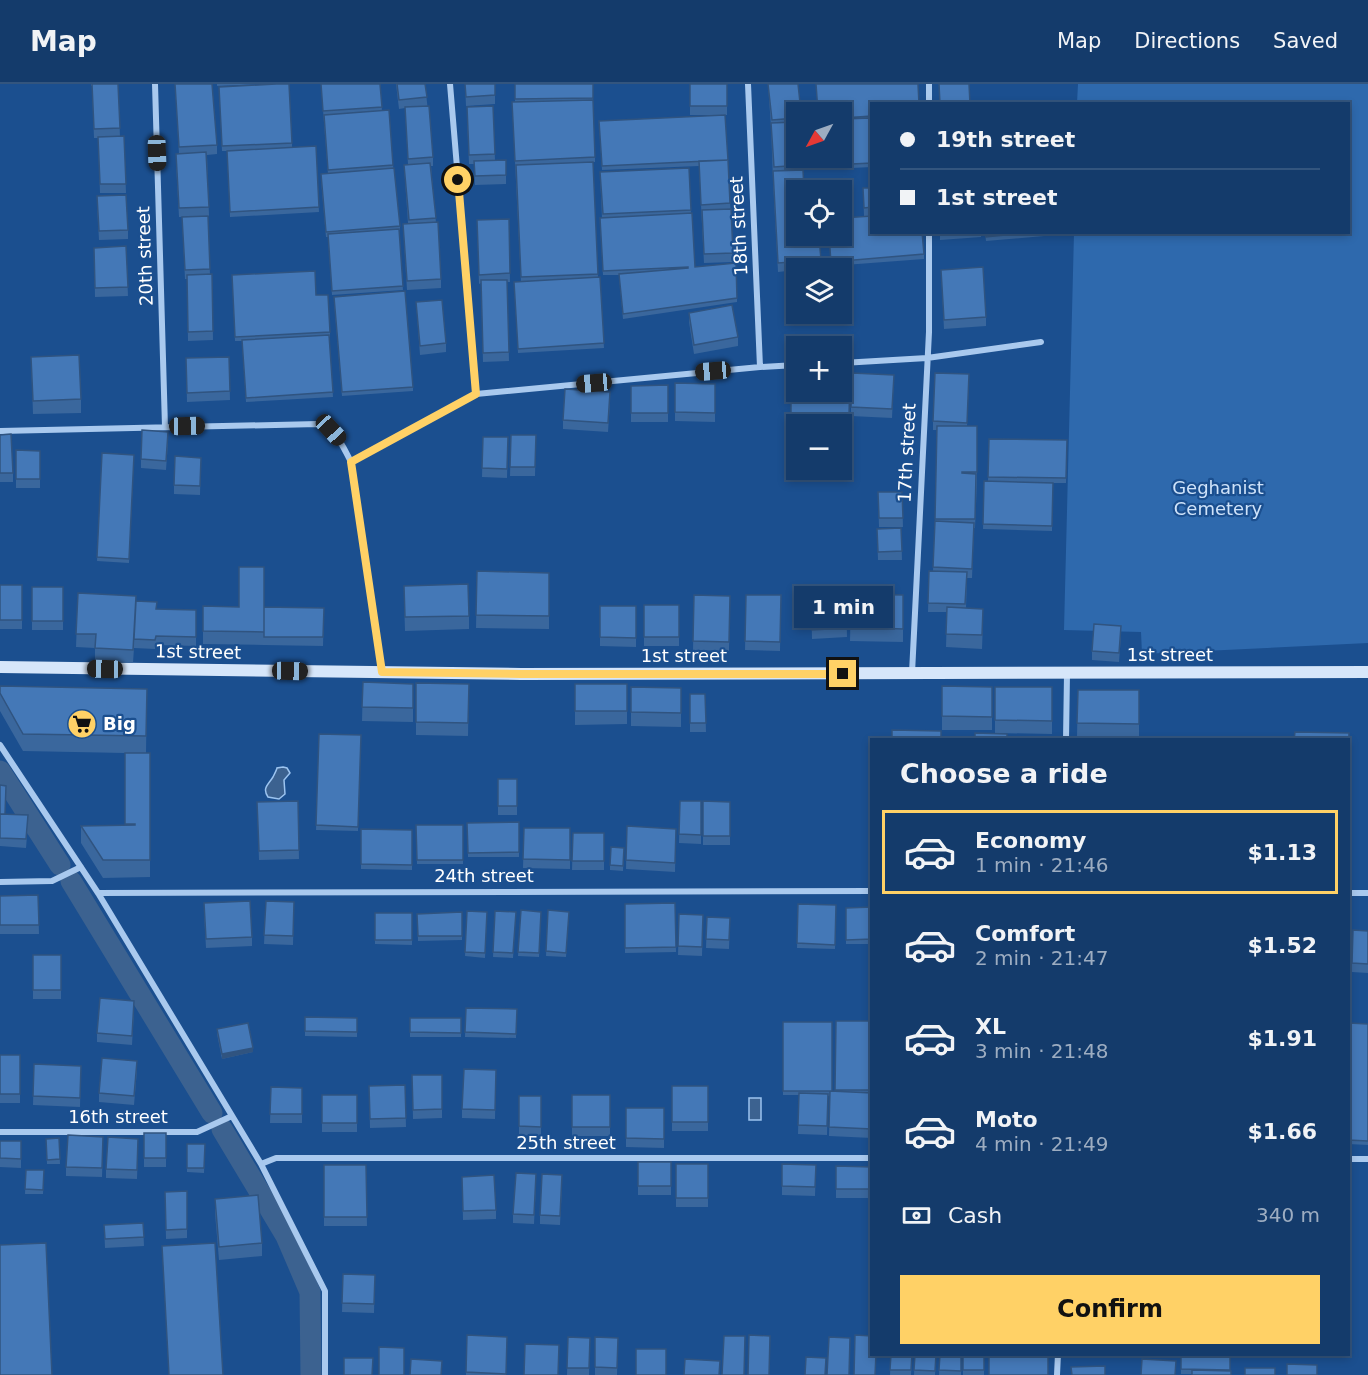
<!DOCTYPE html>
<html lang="en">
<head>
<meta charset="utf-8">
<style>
	body { margin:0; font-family:"DejaVu Sans",sans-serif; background:#1d4271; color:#f1f3f6; height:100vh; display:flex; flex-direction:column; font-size:22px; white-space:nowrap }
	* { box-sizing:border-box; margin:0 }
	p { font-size:20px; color:#9dadc1 }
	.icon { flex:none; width:33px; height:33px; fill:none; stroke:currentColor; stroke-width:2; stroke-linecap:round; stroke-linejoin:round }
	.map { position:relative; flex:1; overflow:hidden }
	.side { position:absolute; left:870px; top:654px; width:480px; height:618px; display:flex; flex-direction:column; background:#143b6b; border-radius:0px; box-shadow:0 3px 9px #0003,0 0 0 2px #33557e }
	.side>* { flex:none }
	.hud { position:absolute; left:870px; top:18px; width:480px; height:132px; border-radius:0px; box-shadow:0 3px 9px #0003,0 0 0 2px #33557e; display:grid; align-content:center; height:132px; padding:0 30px; background:#143b6b }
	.needle { width:39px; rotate:230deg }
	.buttons { position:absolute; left:786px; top:18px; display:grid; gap:12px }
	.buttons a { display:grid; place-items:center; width:66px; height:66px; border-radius:0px; background:#143b6b; box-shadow:0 3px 9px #0003,0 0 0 2px #33557e; font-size:30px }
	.end { position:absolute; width:27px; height:27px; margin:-14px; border:8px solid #ffd166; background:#111; box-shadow:0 0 0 3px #111 }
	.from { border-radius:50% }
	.bubble { position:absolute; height:42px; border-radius:0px; background:#143b6b; box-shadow:0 3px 9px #0003,0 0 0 2px #33557e; font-size:20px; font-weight:600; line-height:42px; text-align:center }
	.car { position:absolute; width:18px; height:36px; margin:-18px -9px; border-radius:8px; box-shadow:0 0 4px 2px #0007; background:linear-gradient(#222 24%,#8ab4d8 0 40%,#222 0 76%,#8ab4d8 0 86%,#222 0) }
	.hud b { display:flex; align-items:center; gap:21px; height:57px; font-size:22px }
	.hud b+b { border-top:2px solid #33557e }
	.hud i { width:15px; height:15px; background:#f1f3f6 }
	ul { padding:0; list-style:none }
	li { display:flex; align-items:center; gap:18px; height:84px; margin:0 12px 9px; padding:0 18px; border:3px solid transparent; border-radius:0px }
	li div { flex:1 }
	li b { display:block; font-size:22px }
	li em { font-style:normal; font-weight:600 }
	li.current { border-color:#ffd166 }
	li>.icon { width:54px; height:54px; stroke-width:1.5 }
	h2 { padding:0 30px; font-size:27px; line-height:72px }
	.pay { display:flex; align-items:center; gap:15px; height:66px; padding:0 30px; font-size:22px }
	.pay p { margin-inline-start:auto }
	.primary-button { display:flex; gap:12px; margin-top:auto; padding:12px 30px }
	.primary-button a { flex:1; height:69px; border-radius:0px; background:#ffd166; color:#111; font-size:24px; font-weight:600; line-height:69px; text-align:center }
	header { display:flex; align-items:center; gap:36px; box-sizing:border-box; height:84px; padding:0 30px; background:#143b6b; border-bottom:2px solid #33557e }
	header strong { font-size:28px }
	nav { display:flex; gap:33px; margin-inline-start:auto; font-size:21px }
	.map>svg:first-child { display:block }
</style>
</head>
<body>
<header>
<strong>Map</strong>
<nav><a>Map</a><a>Directions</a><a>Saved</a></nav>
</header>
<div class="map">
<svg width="1368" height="1291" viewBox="0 0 1368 1291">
	<rect width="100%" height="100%" fill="#1b4f8f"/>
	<path fill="#2e69ad" d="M1078 0H1368V559L1142 570 1141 548 1064 546 1074 149 1348 148V20L1077 19Z"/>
	<path fill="#3c6290" stroke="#9cc4f0" stroke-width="1.5" d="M283 683 287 684 290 689 284 696 285 710 279 715 268 713C262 704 268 701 273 693 273 693 277 685 277 684Z
		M749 1014H761V1036H749Z"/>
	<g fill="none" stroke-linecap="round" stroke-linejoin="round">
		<path stroke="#3c6290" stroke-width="21" d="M0 687 60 781
			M71 797 212 1029
			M222 1045 286 1152 310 1208 311 1291"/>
		<path stroke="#a9c9ee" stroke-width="6" d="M155 0 165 343
			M450 0 476 310
			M748 0 760 283
			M929 20V0
			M842 279 927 274 1041 258
			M0 347 318 340C339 350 341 359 351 378L382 588
			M351 378 476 310 760 283 796 281
			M912 589 929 248V148
			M1066 656 1067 590
			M0 661 98 809 261 1080 325 1207V1291
			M0 798 52 797 81 783
			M98 809 872 807
			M1348 809H1368
			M0 1048H197L232 1032
			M1348 1075H1368
			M261 1080 276 1074H872
			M1057 1291 1058 1270"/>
		<path stroke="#d6e6fa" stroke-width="12" d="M0 583 521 590 1368 588"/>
	</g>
	<path fill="#3a679d" d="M91 0H118L120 53 124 52 126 109H100L98 54H94L92 2H91Z
		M175 0 217 61V70L207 71 209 132 179 133 176 79V70H179Z
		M217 0H260L217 2Z
		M321 0H380L382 27 393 81 400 142V146H399L403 206 332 211 328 153H326L321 95 328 90Z
		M396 0H425L433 73V82H431L441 195V204L407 206 403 140 408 139 404 81H408L405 24 399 25Z
		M465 0H495V20L466 22Z
		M515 0H593V18L595 73V78H593L598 193H600L604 264 518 269 514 198H521L512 18H515Z
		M690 0H727V31H690Z
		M768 0H798L796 28V74H801L802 86 796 106 821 176V184H796V186L778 188 773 96 771 43Z
		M219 3 292 59V64L222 67Z
		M872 20V83L831 85 830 74H842V28Z
		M493 22 495 76H506V100L475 101 474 80H469L467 32Z
		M599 37 728 76 733 178 704 179 699 82 602 86Z
		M316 62 319 128 230 133 227 67Z
		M689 84 691 129 695 183 737 214V218L623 235 619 191H603L600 139 602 134 600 88Z
		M863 104H872V148L924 170V175L831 182 829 152 864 132Z
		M97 121 128 146V155L99 156Z
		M208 132 210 191 212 190 213 256 188 257 187 195H185L182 133Z
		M509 135 510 198H507L509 277 483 278 481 199 479 200 477 136Z
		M940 148H981V153L940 156Z
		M985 148H1067V150L986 157Z
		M126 162 128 212 95 213 94 164Z
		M941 186 986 233V242L944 245Z
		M232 191 316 211 330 248V253H329L333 313 246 318 242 257H235Z
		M334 217 413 303V307L342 312Z
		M416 218 446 259V268L420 271Z
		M689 229 738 253V262L694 270 689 238Z
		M31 273 81 315V329L33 330Z
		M229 273 230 316 187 318 186 274Z
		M969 290 967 342H977V397L975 444H974L972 494H967L966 524 983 538 982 565 946 563 947 528H928L929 487H933L935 444 937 346H933V337Z
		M894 291 892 334 851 332V323Z
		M791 294 850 295 849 340 791 339Z
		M675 299 715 300V338L675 337Z
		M668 301V338H631V302Z
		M610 317 608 348 563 345V336Z
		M0 351 13 389V398H0Z
		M511 351H536L535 392H510Z
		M483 353H508L507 394 482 393Z
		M989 355 1067 356 1066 399H1053L1052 447 983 445 984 397H988Z
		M168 357 166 386 141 384V375Z
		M16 366 40 367V404H16Z
		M102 369 134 371 129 479 97 477Z
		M201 374 200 411 174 410V401Z
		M878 408H902L903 443H879Z
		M901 444 902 476H878L877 445Z
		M477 487 549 489V545L476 544Z
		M0 501H22V545H0Z
		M32 503H63V546H32Z
		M78 509 136 517 157 525 196 526V562L156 561 155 565 134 564 133 579 95 578V564L76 563Z
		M846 510 847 553 812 555 811 511Z
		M851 510 903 511V558L850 557Z
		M694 511 730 512 729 567 693 566Z
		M746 511H781L780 567 745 566Z
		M404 515 469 532V545L405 547Z
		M644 521H679V562H644Z
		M203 522 324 524 323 562 264 561V560V561L203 560Z
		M600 522H636V563L600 562Z
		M1121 551 1119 578 1092 576V567Z
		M363 598 413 600V638L362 637Z
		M416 599 469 600 468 652 416 651Z
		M575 600H627V640L575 641Z
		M0 602 147 605 146 669H150V793L103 794 81 759V742L125 741V669L23 667 0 627Z
		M942 602 992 603V646H942Z
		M631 603 681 604V643L631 642Z
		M995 603H1052V650L995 649Z
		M1078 606H1139V653L1077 652Z
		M690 610H705L706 648H690Z
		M319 650 361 651 358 747 316 746Z
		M498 695H517V731H498Z
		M0 701 5 730 28 740 26 764 0 762Z
		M298 717 299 775 259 776 257 718Z
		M680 717H701V760L679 759Z
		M703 717 730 718V761H703Z
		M519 738V773H468L467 739Z
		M416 741H463V780H417Z
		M627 742 676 745 675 788 626 785Z
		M524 744H570V785L523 784Z
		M361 745 412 746V786L361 785Z
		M573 749H604V786H572Z
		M624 764 623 787 610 786V781Z
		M38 811 39 850H0V812Z
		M266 817 294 818 293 861 264 860Z
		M675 819 676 868 625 869V820Z
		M798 820 836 821 835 865 797 864Z
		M872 823V860H846V824Z
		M521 826 541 828 539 873 518 872Z
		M548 826 569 828 566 873 546 872Z
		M467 827 487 828 485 874 465 872Z
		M495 827 516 828 513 874 493 873Z
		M204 828 252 853V862L206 864Z
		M462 828V856L418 857 417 830Z
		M375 829H412V861L375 860Z
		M679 830 703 831 702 872 678 871Z
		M707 833 730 834 729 865 706 864Z
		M1368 847V889L1352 888V879Z
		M33 871H61V915H33Z
		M466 924 517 925 516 954 465 953Z
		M134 926 132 961 97 958V949Z
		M305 933 357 934V953L305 952Z
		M410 934H461V953H410Z
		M836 937H872V1054L829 1052 830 1012H828L827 1051 798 1050 799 1011H783V938L832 1007H835Z
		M1368 940V1061L1348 1060V967Z
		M217 945 253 968 222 975 217 950Z
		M0 971H20V1019H0Z
		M34 980 81 982 80 1023 33 1021Z
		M137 986 134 1021 99 1018V1009Z
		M496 986 495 1035 462 1034V1025Z
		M412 991H442V1034L413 1035Z
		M405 1001 406 1043 370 1044 369 1002Z
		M672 1002H708V1047H672Z
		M271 1003 302 1004V1039H270Z
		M322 1011H357V1048H322Z
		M572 1011H610V1052H572Z
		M519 1012H541V1052L519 1051Z
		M626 1024H664V1064L626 1063Z
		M144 1049H166V1083H144Z
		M59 1054 60 1080H47L46 1055Z
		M0 1057H21V1084L0 1083Z
		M187 1060H205L204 1089 187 1088Z
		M103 1062 102 1093 66 1092V1083Z
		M138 1064 137 1095 106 1094V1085Z
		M638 1078H671V1111H638Z
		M676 1080H708V1123H676Z
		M782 1080 816 1081 815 1112 782 1111Z
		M324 1081H366L367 1142H324Z
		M836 1082 872 1083V1114H836Z
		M26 1086H44L43 1110H25Z
		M462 1093 496 1126V1135L463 1136Z
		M536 1099 534 1140 513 1139V1130Z
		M562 1100 560 1141 540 1140V1131Z
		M187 1107V1154L166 1155 165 1108Z
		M215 1115 262 1159V1172L219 1176 215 1129Z
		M143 1139 144 1162 105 1164 104 1141Z
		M343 1190 375 1191 374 1229 342 1228Z
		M507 1253 506 1291H466V1288Z
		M568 1253 590 1254 589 1291H567Z
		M595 1253 618 1254 617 1291H595Z
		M891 1270H912L911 1291H890Z
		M915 1270H936L935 1291H914Z
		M940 1270H961V1291H939Z
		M963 1270H984V1291H963Z
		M1181 1270H1230V1287L1192 1290H1181Z"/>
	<path fill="#305480" d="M253 964V968L222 975V970Z"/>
	<path fill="#4478b7" stroke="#305480" stroke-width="1.5" d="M92 0H118L120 44 94 45Z
		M175 0H212L217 61 179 63Z
		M276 0H289L292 59 222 62 219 3Z
		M321 0H380L382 23 323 27Z
		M397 0H425L427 13 399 16Z
		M465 0H495V11L466 13Z
		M515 0H593V14L515 15Z
		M690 0H727V22H690Z
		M768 0H798L801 28H796V34L772 36Z
		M816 0H918L919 20H872V32L842 34V28H818Z
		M939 0H969L970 20H940Z
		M593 16 595 73 515 77 512 18Z
		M429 22 433 73 408 75 405 23Z
		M493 22 495 70 469 71 467 23Z
		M389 26 393 81 328 86 324 31Z
		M725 31 728 76 602 82 599 37Z
		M872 34V79L831 81V74H842V35Z
		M796 38V74H801L802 81 774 83 771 39Z
		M124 52 126 100H100L98 53Z
		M316 62 319 123 230 128 227 67Z
		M206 68 209 123 179 124 176 70Z
		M506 76V91L475 92 474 77Z
		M728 76 730 119 701 121 699 77Z
		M593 78 598 190 521 193 516 81Z
		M430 79 436 134 409 136 404 81Z
		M394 84 400 142 326 148 321 90Z
		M689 84 691 126 603 130 600 88Z
		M803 86 804 106H796V152H819L821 176 778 179 773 87Z
		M863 104H872V123L864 124Z
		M126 111 128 146 99 147 97 112Z
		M731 125 733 169 704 170 702 126Z
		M692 129 695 183 736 179 737 214 623 230 619 190 688 184V183L603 187 600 134Z
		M208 132 210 185 185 186 182 133Z
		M872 132V148H922L924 170 831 178 829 152H842V134Z
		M509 135 510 189 479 191 477 136Z
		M438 138 441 195 407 197 403 140Z
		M399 145 403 202 332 207 328 150Z
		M986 148H1034L986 153Z
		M126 162 128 203 95 204 94 164Z
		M983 183 986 233 944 236 941 186Z
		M315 187 316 211H328L330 248 235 253 232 191Z
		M212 190 213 247 188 248 187 191Z
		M600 193 604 259 518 265 514 198Z
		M481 196H507L509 268 483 269Z
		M405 207 413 303 342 308 334 213Z
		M442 216 446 259 420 262 416 218Z
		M732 221 738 253 694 261 689 229Z
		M329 251 333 308 246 314 242 256Z
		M79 271 81 315 33 317 31 273Z
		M229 273 230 307 187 309 186 274Z
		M852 289 894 291 892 325 851 323Z
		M935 289 969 290 967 339 933 337Z
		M791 294H796V308H842V295H850L849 331 791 330Z
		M675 299 715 300V329L675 328Z
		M668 301V329H631V302Z
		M565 305 610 308 608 339 563 336Z
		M937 342H977V388H962V389L976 390 975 435H935Z
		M142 346 168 348 166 377 141 375Z
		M11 350 13 389H0V351Z
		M511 351H536L535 383H510Z
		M483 353H508L507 385 482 384Z
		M989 355 1067 356 1066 394 988 393Z
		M16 366 40 367V395H16Z
		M102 369 134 371 129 475 97 473Z
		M175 372 201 374 200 402 174 401Z
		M984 397 1053 399 1052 442 983 440Z
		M878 408H902L903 434H879Z
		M935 437 974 439 972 485 933 483Z
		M901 444 902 467 878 468 877 445Z
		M239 483H264V548L203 547V522L239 523Z
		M477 487 549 489V532L476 531Z
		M929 487 967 488 965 520 928 519Z
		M468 500 469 532 405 533 404 502Z
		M0 501H22V536H0Z
		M32 503H63V537H32Z
		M78 509 136 512 133 566 95 564 96 550H76Z
		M846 510 847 544 812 546 811 511Z
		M851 510 903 511V545L850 543Z
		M694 511 730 512 729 558 693 557Z
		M746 511H781L780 558 745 557Z
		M136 517 157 518 156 525 196 526V553L156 552 155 556 134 555Z
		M644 521H679V553H644Z
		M600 522H636V554L600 553Z
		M264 523 324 524 323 553H264Z
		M947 523 983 525 982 551 946 550Z
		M1094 540 1121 542 1119 569 1092 567Z
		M363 598 413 600V624L362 623Z
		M416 599 469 600 468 639 416 638Z
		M575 600H627V627H575Z
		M0 602 147 605 146 652 23 650 0 609Z
		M942 602 992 603V633L942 632Z
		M631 603 681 604V629L631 628Z
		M995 603H1052V637L995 636Z
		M1078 606H1139V640L1077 639Z
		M690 610H705L706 639H690Z
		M892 646 941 647V656H892Z
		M1295 648 1349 649 1348 697V656H1294Z
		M975 649 1007 650V656H975Z
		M319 650 361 651 358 743 316 741Z
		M125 669H150V776H103L81 742 135 741V740H125Z
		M498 695H517V722H498Z
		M0 701 6 702 5 730H0Z
		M298 717 299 766 259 767 257 718Z
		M680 717H701V751L679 750Z
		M703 717 730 718V752H703Z
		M0 730 28 731 26 755 0 754Z
		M519 738V768L468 769 467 739Z
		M416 741H463V776H417Z
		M627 742 676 745 675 779 626 776Z
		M524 744H570V776L523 775Z
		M361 745 412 746V781L361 780Z
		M573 749H604V777H572Z
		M611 763 624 764 623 782 610 781Z
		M38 811 39 841H0V812Z
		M250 817 252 853 206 855 204 819Z
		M266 817 294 818 293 852 264 851Z
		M675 819 676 863 625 864V820Z
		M798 820 836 821 835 861 797 859Z
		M872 823V855L846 856V824Z
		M521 826 541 828 539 869 518 868Z
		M548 826 569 828 566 869 546 867Z
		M467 827 487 828 485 869 465 868Z
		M495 827 516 828 513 869 493 868Z
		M462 828V852H418L417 830Z
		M375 829H412V856H375Z
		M679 830 703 831 702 863 678 862Z
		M707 833 730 834 729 856 706 855Z
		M1353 846 1368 847V880L1352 879Z
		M33 871H61V906H33Z
		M100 914 134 917 132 952 97 949Z
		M466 924 517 925 516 950 465 948Z
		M305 933 357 934V948L305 947Z
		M410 934H461V949L410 948Z
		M836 937H872V1006H835Z
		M783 938H832V1007H783Z
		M248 939 253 964 222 970 217 945Z
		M1349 939 1368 940V1057L1348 1056Z
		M0 971H20V1010H0Z
		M102 974 137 977 134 1012 99 1009Z
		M34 980 81 982 80 1014 33 1012Z
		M464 985 496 986 495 1026 462 1025Z
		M412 991H442V1025L413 1026Z
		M405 1001 406 1034 370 1035 369 1002Z
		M672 1002H708V1038H672Z
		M271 1003 302 1004V1030H270Z
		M830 1007 872 1009V1045L829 1043Z
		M799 1009 828 1010 827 1042 798 1041Z
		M322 1011H357V1039H322Z
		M572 1011H610V1043H572Z
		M519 1012H541V1043L519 1042Z
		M626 1024H664V1055L626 1054Z
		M144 1049H166V1074H144Z
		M68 1051 103 1053 102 1084 66 1083Z
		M108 1053 138 1055 137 1086 106 1085Z
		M59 1054 60 1075 47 1076 46 1055Z
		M0 1057H21V1075L0 1074Z
		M187 1060H205L204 1084H187Z
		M638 1078H671V1102H638Z
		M676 1080H708V1114H676Z
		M782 1080 816 1081 815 1103 782 1102Z
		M324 1081H366L367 1133H324Z
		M836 1082 872 1083V1105H836Z
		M26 1086H44L43 1106 25 1105Z
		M516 1089 536 1090 534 1131 513 1130Z
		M542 1090 562 1091 560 1132 540 1131Z
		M494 1091 496 1126 463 1127 462 1093Z
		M187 1107V1145L166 1146 165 1108Z
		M258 1111 262 1159 219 1163 215 1115Z
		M143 1139 144 1153 105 1155 104 1141Z
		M46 1159 52 1291H0V1161Z
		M215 1159 223 1291H169L162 1162Z
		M343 1190 375 1191 374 1220 342 1219Z
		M467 1251 507 1253 506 1290 466 1288Z
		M749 1251 770 1252 769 1291H748Z
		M855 1251 872 1252V1270H876L875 1291H854Z
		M724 1252H745L744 1291H722Z
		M568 1253 590 1254 589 1284H567Z
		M595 1253 618 1254 617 1284 595 1283Z
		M829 1253 850 1254 849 1291H827Z
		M525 1260 559 1261 558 1291H524Z
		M379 1263 404 1264V1291H379Z
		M636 1265H666V1291H636Z
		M891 1270H912L911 1286H890Z
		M915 1270H936L935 1287 914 1286Z
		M940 1270H961V1287L939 1286Z
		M963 1270H984V1286H963Z
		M1181 1270H1230V1286L1181 1285Z
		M989 1272 1048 1273V1291H989Z
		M806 1273 826 1274 825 1291H805Z
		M344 1274H373L372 1291H344Z
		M411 1275 442 1277 441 1291H410Z
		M685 1275 720 1277 719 1291H684Z
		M1142 1275 1176 1277 1175 1291H1141Z
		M1287 1280 1317 1281V1291H1287Z
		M1105 1282V1291H1072L1071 1283Z
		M1245 1284H1275V1291H1245Z
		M1192 1286 1231 1287V1291H1192Z"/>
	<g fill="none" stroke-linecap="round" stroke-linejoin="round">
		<path stroke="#ffd166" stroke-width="8" d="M458 96 476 310 351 378 382 588 521 590H843"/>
	</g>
	<defs>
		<g id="supermarket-disc" transform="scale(1.5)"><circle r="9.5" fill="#ffd166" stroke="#1b4f8f"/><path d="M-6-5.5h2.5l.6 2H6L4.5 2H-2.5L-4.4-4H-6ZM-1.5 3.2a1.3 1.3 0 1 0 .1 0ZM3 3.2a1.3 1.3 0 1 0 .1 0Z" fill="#111"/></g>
	</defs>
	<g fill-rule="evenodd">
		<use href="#supermarket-disc" x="82" y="640"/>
	</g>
	<g text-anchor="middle" stroke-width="4.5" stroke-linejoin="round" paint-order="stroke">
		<g font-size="18" fill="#fff" stroke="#1b4f8f">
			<text transform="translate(739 142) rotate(-93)" y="6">18th street</text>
			<text transform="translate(145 172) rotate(-92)" y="6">20th street</text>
			<text transform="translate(907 369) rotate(-87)" y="6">17th street</text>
			<text transform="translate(198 568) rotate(1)" y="6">1st street</text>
			<text x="1170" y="577">1st street</text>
			<text x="684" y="578">1st street</text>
			<text x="484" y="798">24th street</text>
			<text x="118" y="1039">16th street</text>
			<text x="566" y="1065">25th street</text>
		</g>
		<g font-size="18" fill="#cfe3fa" stroke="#1b4f8f">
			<text x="1218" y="410">Geghanist<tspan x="1218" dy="21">Cemetery</tspan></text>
		</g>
		<g font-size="18" font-weight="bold" fill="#fff" stroke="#1b4f8f" text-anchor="start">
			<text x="103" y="646">Big</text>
		</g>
	</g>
</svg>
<div class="buttons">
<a><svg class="needle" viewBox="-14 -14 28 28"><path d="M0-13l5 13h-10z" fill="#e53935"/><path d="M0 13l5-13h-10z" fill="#9dadc1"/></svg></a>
<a><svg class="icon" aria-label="locate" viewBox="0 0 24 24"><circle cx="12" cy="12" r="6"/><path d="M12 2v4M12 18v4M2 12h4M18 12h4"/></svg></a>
<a><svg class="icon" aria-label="layers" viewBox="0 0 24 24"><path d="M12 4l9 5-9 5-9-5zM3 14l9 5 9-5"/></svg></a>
<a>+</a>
<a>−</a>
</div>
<i class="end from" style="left:458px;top:96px"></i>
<i class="end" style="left:843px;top:590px"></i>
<div class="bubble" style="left:794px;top:502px;width:99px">1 min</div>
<i class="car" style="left:157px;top:69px;rotate:178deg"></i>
<i class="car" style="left:713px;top:287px;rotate:265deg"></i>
<i class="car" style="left:594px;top:299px;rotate:265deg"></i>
<i class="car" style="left:187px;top:342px;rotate:89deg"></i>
<i class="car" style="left:331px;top:346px;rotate:137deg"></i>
<i class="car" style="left:105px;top:585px;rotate:271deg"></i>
<i class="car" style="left:290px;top:587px;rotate:91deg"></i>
<div class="hud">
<b><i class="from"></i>19th street</b>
<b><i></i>1st street</b>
</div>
<section class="side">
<h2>Choose a ride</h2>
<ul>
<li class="current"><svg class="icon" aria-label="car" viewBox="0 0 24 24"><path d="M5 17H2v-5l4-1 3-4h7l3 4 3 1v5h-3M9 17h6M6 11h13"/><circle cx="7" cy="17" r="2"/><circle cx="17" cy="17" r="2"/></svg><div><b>Economy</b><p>1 min · 21:46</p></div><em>$1.13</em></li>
<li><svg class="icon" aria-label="car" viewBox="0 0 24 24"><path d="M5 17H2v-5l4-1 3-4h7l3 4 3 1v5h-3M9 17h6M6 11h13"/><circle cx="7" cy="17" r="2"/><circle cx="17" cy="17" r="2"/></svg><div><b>Comfort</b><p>2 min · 21:47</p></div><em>$1.52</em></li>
<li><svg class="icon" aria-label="car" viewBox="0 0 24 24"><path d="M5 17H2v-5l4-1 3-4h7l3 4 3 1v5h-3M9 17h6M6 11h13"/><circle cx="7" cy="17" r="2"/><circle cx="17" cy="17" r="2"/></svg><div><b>XL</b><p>3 min · 21:48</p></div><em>$1.91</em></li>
<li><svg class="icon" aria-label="car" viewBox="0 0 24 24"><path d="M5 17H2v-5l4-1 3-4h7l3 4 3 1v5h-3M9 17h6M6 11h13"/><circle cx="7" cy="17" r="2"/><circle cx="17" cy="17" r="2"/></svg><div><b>Moto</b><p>4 min · 21:49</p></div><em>$1.66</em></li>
</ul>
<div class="pay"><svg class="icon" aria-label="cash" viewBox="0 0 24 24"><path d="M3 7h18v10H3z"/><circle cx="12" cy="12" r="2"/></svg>Cash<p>340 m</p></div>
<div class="primary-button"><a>Confirm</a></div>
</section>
</div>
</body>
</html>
